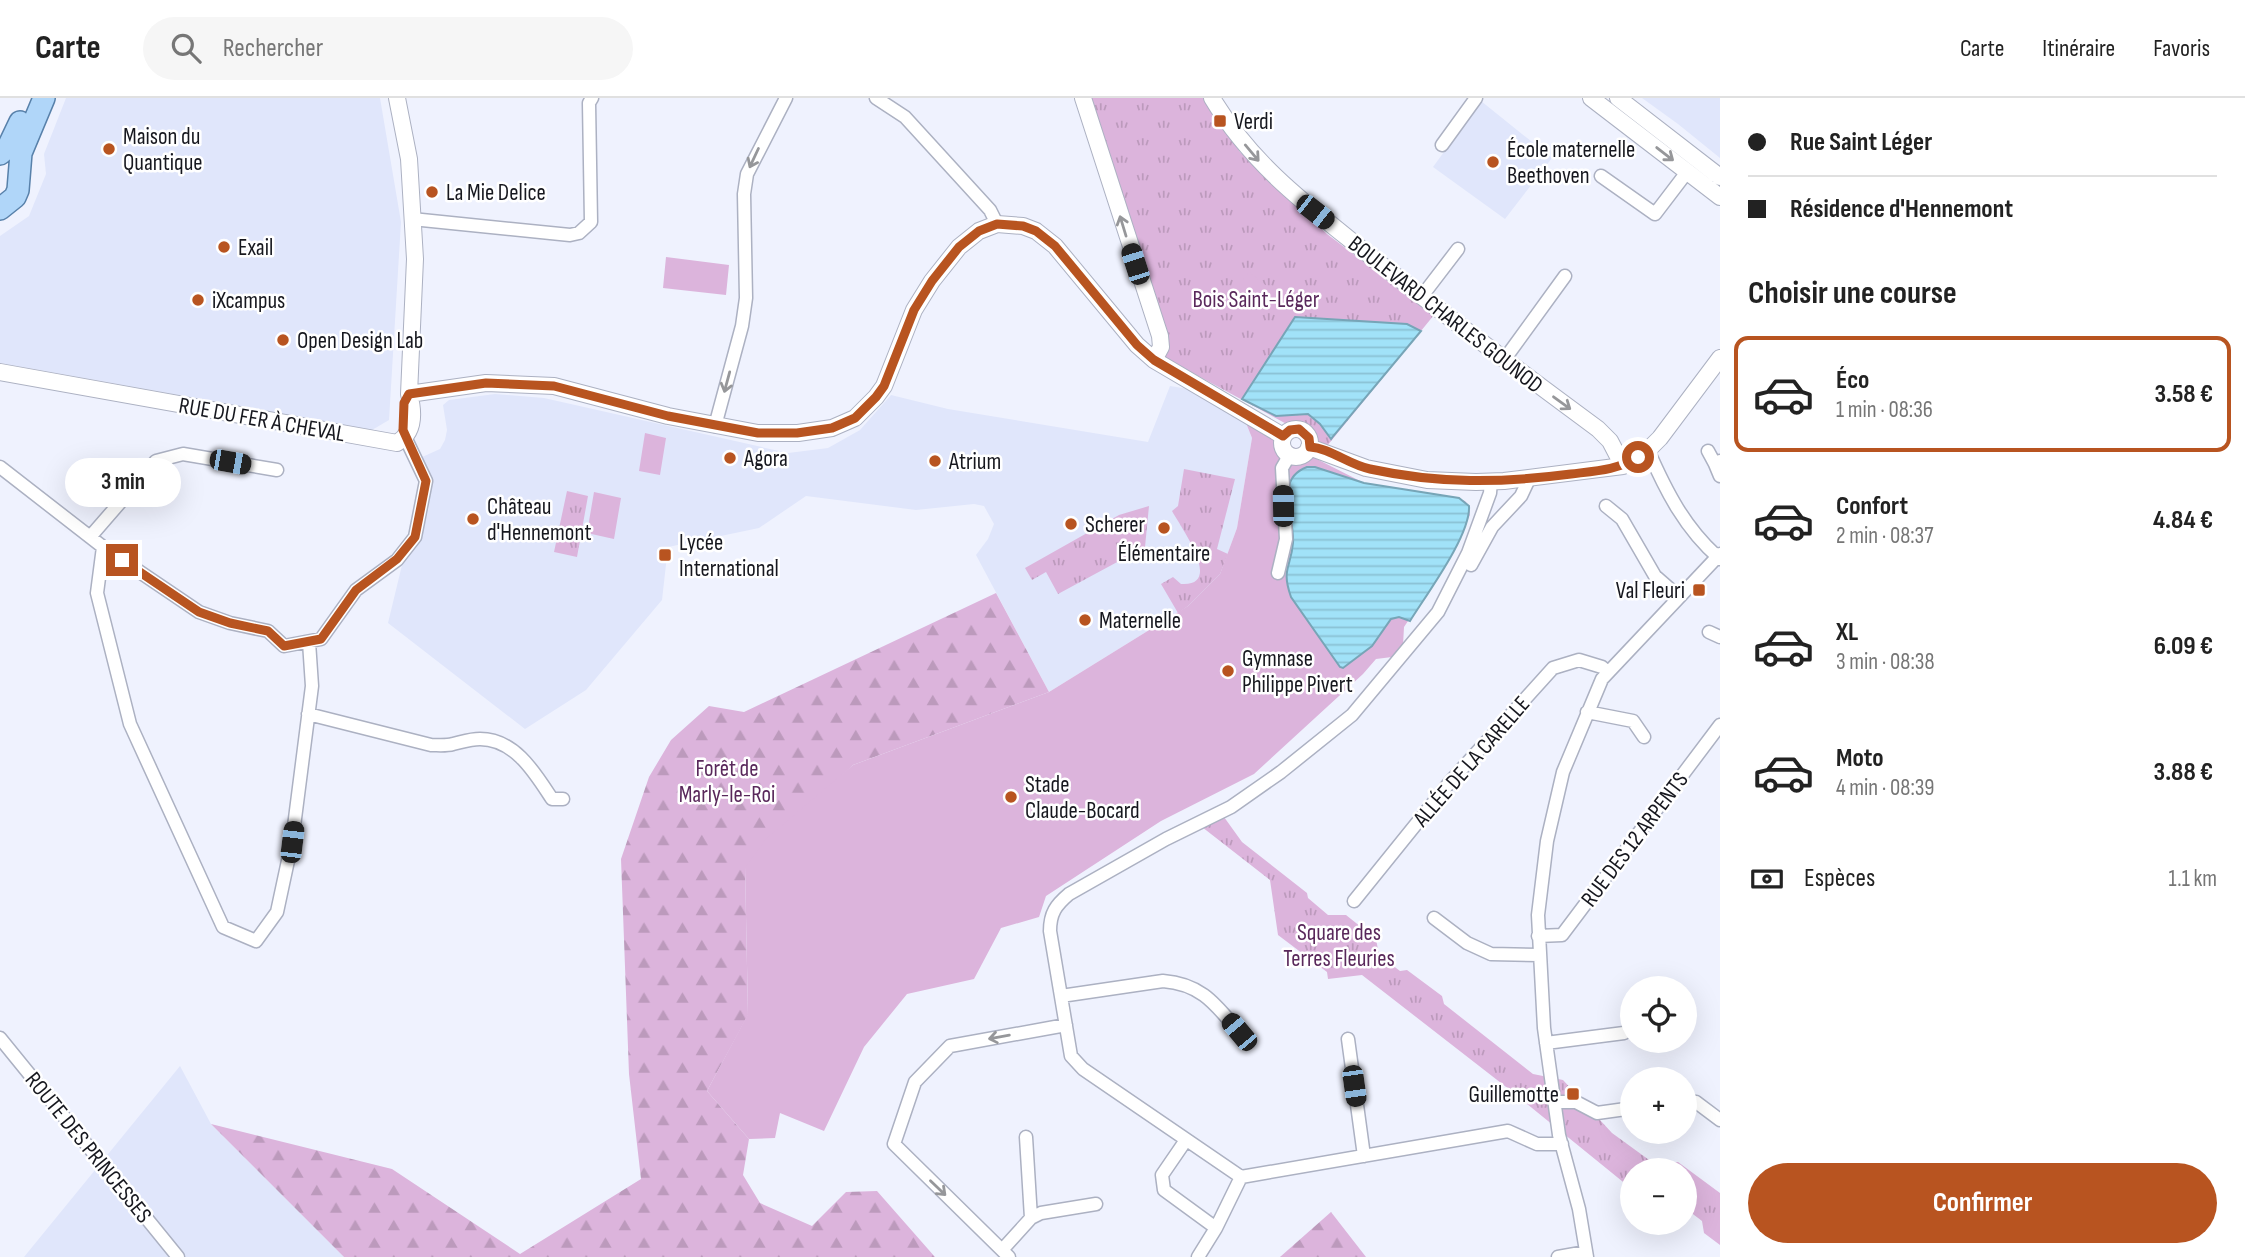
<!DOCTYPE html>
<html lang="fr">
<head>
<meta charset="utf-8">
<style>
	body { margin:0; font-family:"Sofia Sans Condensed",sans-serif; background:#f6f6f6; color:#222; height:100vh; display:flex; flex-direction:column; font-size:26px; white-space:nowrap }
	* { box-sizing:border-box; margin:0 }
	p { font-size:23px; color:#767676 }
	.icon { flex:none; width:38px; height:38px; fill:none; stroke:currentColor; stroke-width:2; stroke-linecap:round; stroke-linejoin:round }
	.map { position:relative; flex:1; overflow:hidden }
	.sheet { display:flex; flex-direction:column; background:#fff; width:525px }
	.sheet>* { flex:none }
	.hud { display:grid; align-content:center; height:154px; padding:0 28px; background:#fff }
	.controls { position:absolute; left:1620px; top:878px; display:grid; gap:14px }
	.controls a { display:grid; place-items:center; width:77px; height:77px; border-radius:50%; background:#fff; box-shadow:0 7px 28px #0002; font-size:35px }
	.end { position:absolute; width:32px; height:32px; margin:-16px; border:9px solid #b85420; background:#fff; box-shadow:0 0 0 4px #fff }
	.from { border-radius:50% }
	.bubble { position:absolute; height:49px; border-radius:24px; background:#fff; box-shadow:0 7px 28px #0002; font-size:23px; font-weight:700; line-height:49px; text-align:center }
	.car { position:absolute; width:21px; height:42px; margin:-21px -10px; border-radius:9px; box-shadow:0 0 5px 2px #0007; background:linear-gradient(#222 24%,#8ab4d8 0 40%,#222 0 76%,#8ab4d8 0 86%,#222 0) }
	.hud b { display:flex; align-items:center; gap:24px; height:66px; font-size:26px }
	.hud b+b { border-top:2px solid #e0e0e0 }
	.hud i { width:18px; height:18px; background:#222 }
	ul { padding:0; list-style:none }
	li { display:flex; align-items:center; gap:21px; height:116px; margin:0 14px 10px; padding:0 14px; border:4px solid transparent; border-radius:14px }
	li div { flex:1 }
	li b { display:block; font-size:26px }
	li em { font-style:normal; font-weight:700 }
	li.current { border-color:#b85420 }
	li>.icon { width:63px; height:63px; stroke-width:1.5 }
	h2 { padding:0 28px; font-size:32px; line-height:84px }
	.pay { display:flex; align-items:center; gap:18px; height:77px; padding:0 28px; font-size:26px }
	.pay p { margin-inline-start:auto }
	.button { display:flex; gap:14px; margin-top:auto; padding:14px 28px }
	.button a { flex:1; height:80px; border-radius:42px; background:#b85420; color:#fff; font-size:28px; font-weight:700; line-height:80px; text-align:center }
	header { display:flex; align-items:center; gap:42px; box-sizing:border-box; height:98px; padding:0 35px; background:#fff; border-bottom:2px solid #e0e0e0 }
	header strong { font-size:33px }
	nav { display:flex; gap:38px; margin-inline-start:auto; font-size:24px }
	.search { width:490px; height:63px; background:#f6f6f6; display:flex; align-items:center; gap:18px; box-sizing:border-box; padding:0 24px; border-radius:38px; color:#767676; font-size:26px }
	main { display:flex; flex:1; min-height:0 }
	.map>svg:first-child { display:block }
</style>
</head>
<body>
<header>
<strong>Carte</strong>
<div class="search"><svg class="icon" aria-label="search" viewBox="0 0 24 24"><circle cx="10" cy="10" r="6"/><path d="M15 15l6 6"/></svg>Rechercher</div>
<nav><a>Carte</a><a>Itinéraire</a><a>Favoris</a></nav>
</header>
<main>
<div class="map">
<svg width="1720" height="1159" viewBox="0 0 1720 1159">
	<defs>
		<pattern id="forest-firs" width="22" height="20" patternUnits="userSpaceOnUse" patternTransform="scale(1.75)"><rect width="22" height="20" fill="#dcb4dc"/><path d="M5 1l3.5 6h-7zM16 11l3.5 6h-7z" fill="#bc9abc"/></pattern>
		<pattern id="park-tufts" width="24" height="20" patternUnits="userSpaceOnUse" patternTransform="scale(1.75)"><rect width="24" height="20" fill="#dcb4dc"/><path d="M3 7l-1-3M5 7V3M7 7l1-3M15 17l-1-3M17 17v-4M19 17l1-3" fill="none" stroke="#bc9abc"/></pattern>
		<pattern id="water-rules" width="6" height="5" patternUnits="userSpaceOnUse" patternTransform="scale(1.75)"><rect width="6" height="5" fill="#a1e2f8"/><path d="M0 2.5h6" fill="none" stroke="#8ac1d4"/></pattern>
	</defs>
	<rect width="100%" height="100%" fill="#eff2fe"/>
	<path fill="#e0e6fb" d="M66 0H380L401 124 389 322 372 332 0 265V138L29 118 46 76 44 56Z
		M1642 0H1720V60L1678 26Z
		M1481 3 1552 60 1505 121 1433 69Z
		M1170 288 1195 292 1246 325 1252 340 1237 430 1220 476 1188 508 1049 594 976 457 988 441 994 426 984 408 974 406 916 412 806 398 759 430 668 449 662 502 586 592 525 631 388 525 402 467 421 442 429 409 430 388 420 360 440 351 445 342 447 332 443 307 449 302 495 296 544 300 788 355 828 350 860 332 891 297 948 311 1148 344Z
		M180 968 211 1026 344 1159H24Z"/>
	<path fill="url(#forest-firs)" d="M996 495 1049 594 853 667 745 770 748 917 707 993 749 1041 743 1077 760 1105 812 1128 846 1094 877 1093 935 1159H344L211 1026 392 1071 520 1156 641 1081 629 976 621 761 649 679 671 642 709 608 744 614Z
		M1331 1114 1366 1159H1280Z"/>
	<path fill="url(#park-tufts)" d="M1090 0H1205L1216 20 1240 54 1327 136 1434 217 1327 348 1165 260 1166 231Z
		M1184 371 1235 381 1217 451 1228 456 1220 476 1188 508 1178 515 1161 486 1173 479 1181 486C1225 489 1180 428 1172 413L1178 408Z
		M567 393 588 398 577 459 554 454Z
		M1149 408 1145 449 1058 496 1046 474 1032 482 1025 470 1119 417Z
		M1224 719 1242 744 1307 795 1308 800 1328 817H1346L1376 841 1379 857 1400 873 1407 872 1442 898 1444 906 1533 976 1563 982 1612 1035 1656 1067 1678 1064 1720 1095V1147L1704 1135 1702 1123 1685 1110V1073H1633V1092L1510 992 1362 877 1328 881 1327 874 1278 837 1270 782 1202 729Z"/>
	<path fill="#dcb4dc" d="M666 159 729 167 726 197 663 190Z
		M1249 174 1283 201 1272 215 1238 188Z
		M1246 325 1364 385 1452 399 1465 403 1469 408 1470 417 1442 472 1404 529 1403 547 1392 559 1376 561 1363 576 1254 676 1161 723 1046 798 1039 819 1001 830 974 881 907 896 864 949 824 1033 780 1015 775 1040 749 1041 707 993 748 916 745 769 766 741 853 667 1049 594 1188 508 1220 476 1237 430 1252 340Z
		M645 335 666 340 660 377 639 373Z
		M594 394 621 400 614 441 587 435Z"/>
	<path fill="url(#water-rules)" stroke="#77a5b7" stroke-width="2" d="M1295 219 1407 226 1421 233 1331 341 1320 326 1308 316 1276 318 1242 301Z
		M1307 369H1315L1364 385 1459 400 1469 408C1471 437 1426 497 1410 523L1399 519 1391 521 1372 548 1343 570 1340 569 1291 499C1281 470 1291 470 1293 445 1295 419 1273 382 1307 369Z"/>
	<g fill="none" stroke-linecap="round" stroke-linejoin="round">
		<g stroke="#acb1c2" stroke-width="15">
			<path id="minor" d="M876 0 905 19 990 112 997 126
				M1442 47 1476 0
				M1601 78 1655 116 1687 74
				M412 121 570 137 579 135 591 124 589 5 592 0
				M1422 198 1458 151
				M1504 262 1565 178
				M715 328 742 228 746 200 744 96 747 76 786 0
				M1648 352C1666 393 1685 431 1720 461
				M1708 353 1715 366
				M0 369 103 449 199 514 230 525 268 533 284 548 321 541 356 492 397 462 415 439 426 383 405 339
				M1720 378 1715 366 1720 363
				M1491 383 1490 395 1468 455 1438 514 1352 617 1281 674 1231 709 1166 741 1069 796C1056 807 1050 815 1050 833L1071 958 1083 971 1241 1079 1508 1033 1537 1046H1562
				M1606 408 1622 421 1655 478 1679 499
				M90 439 156 363 183 356 277 372
				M103 449 97 495 130 626 223 829 256 843 277 814 292 744 312 588 309 544
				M1471 467 1492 429 1521 398 1529 381
				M1278 475 1286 441 1282 370 1289 358
				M1709 534 1720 539
				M1587 614 1633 623 1644 639
				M308 616 431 647C438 647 446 648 453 646 462 644 470 641 480 641 515 641 535 675 552 701H563
				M1354 803 1450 684 1553 570 1579 562 1602 569 1608 574
				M1434 820 1467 845 1491 856 1539 857
				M1538 838 1562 837 1720 627
				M1061 898 1163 883C1202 886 1216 907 1239 934
				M0 940 178 1159
				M1348 941 1364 1058
				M1546 945 1624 935
				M1685 1003 1696 1004 1720 1022
				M1554 1004H1576L1597 1015 1633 1010
				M1026 1039 1031 1120
				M1186 1042 1162 1077 1164 1092 1216 1130
				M1002 1152 1031 1120 1041 1115 1096 1106
				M1009 1159 894 1046 915 984 950 948 1066 927
				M1198 1159 1216 1130 1241 1079
				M1558 1159 1586 1154
				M1587 1159 1579 1111 1559 1037 1544 930 1538 817 1547 743 1563 674 1602 581 1720 456"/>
		</g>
		<g stroke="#acb1c2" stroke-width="18">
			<path id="tertiary" d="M1083 0 1160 238 1161 249 1154 262
				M1212 0C1253 69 1312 111 1373 160 1447 219 1522 275 1598 331L1610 343 1623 368
				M1591 0 1720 99
				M1618 0 1720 79
				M0 274 397 345C415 334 414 314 409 296L415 161 409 61 397 0
				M409 296 486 285 554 288 668 318 758 335H798L832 330 855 320 876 299 884 288 914 212 932 183 959 149 979 133 997 126 1023 128 1036 133 1055 148 1137 247 1154 262 1283 338
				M1282 345a14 14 0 1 1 28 0a14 14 0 1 1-28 0Z
				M1309 349 1366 370 1427 382 1476 384 1504 383 1623 368 1648 352 1660 340 1720 260"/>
		</g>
		<g stroke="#5881aa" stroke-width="24">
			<path id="primary" d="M0 56 8 49 20 24
				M0 111 15 99 18 92 21 55 44 0"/>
		</g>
		<use href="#minor" stroke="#fff" stroke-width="12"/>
		<use href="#tertiary" stroke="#fff" stroke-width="16"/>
		<use href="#primary" stroke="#b0d6f9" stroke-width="21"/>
	</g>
	<defs><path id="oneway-shaft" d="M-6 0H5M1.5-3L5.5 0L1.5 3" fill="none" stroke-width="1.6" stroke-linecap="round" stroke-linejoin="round" transform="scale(1.75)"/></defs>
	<g stroke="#96979a">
		<use href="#oneway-shaft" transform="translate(1252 55) rotate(50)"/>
		<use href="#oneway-shaft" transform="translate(1665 56) rotate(38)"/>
		<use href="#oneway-shaft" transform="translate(754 60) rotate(115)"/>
		<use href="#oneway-shaft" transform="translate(1123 128) rotate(-107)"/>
		<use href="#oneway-shaft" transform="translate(727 284) rotate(105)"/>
		<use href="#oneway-shaft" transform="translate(1562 305) rotate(36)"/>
		<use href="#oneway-shaft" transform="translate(999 939) rotate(170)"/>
		<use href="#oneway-shaft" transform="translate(938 1090) rotate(44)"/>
	</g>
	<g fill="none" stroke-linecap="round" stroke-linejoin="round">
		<path stroke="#b85420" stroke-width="9" d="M122 462 199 514 230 525 268 533 284 548 321 541 356 492 397 461 415 439 426 383 403 332 404 305 409 296 486 285 554 288 668 318 758 335H797L832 330 855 320 876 299 884 288 914 212 932 183 959 149 979 133 997 126 1023 128 1036 133 1055 148 1137 247 1154 262 1283 338 1290 332 1299 331 1309 340 1310 349C1330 350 1349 367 1370 371 1439 386 1501 385 1571 376 1595 373 1618 372 1638 359"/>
	</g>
	<g fill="#b85420" stroke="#fff" stroke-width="2.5">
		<rect x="1213" y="16" width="14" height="14" rx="3.5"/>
		<circle cx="109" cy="51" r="7"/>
		<circle cx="1493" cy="64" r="7"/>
		<circle cx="432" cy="94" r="7"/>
		<circle cx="224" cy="149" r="7"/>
		<circle cx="198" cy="202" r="7"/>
		<circle cx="283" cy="242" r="7"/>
		<circle cx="730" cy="360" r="7"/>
		<circle cx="935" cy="363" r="7"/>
		<circle cx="473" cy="421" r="7"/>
		<circle cx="1071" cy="426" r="7"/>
		<circle cx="1164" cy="430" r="7"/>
		<rect x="658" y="450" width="14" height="14" rx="3.5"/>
		<rect x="1692" y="485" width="14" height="14" rx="3.5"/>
		<circle cx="1085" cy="522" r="7"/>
		<circle cx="1228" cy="573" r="7"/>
		<circle cx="1011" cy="699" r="7"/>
		<rect x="1566" y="989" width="14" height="14" rx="3.5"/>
	</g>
	<g text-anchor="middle" stroke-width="5" stroke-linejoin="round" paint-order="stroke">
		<g font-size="23" fill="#16171e" stroke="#fff" text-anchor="start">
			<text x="1234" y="31">Verdi</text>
			<text x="123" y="46">Maison du<tspan x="123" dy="26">Quantique</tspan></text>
			<text x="1507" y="59">École maternelle<tspan x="1507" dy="26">Beethoven</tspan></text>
			<text x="446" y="102">La Mie Delice</text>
			<text x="238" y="157">Exail</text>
			<text x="212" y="210">iXcampus</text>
			<text x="297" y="250">Open Design Lab</text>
			<text x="744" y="368">Agora</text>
			<text x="949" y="371">Atrium</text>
			<text x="487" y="416">Château<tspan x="487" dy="26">d'Hennemont</tspan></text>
			<text x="1085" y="434">Scherer</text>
			<text x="679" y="452">Lycée<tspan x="679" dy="26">International</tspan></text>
			<text x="1164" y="463" text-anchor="middle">Élémentaire</text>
			<text x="1685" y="500" text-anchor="end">Val Fleuri</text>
			<text x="1099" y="530">Maternelle</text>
			<text x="1242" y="568">Gymnase<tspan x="1242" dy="26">Philippe Pivert</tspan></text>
			<text x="1025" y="694">Stade<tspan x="1025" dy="26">Claude-Bocard</tspan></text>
			<text x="1559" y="1004" text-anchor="end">Guillemotte</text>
		</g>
		<g font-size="23" fill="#59285b" stroke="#fff">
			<text x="1256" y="209">Bois Saint-Léger</text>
			<text x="727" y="678">Forêt de<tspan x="727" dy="26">Marly-le-Roi</tspan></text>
			<text x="1339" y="842">Square des<tspan x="1339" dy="26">Terres Fleuries</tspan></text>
		</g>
		<g font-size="23" fill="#16171e" stroke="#fff">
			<text transform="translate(1446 216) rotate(38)" y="8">BOULEVARD CHARLES GOUNOD</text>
			<text transform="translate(262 321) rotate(10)" y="8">RUE DU FER À CHEVAL</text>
			<text transform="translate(1471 663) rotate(-49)" y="8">ALLÉE DE LA CARELLE</text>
			<text transform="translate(1634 741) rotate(-53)" y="8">RUE DES 12 ARPENTS</text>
			<text transform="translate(89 1049) rotate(51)" y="8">ROUTE DES PRINCESSES</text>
		</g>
	</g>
</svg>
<div class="controls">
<a><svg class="icon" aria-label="locate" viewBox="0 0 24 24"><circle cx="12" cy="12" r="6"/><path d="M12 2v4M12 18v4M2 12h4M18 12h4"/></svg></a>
<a>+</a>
<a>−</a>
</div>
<i class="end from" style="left:1638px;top:359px"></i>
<i class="end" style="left:122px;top:462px"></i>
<div class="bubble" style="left:65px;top:360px;width:116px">3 min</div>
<i class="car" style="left:1315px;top:114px;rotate:128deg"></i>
<i class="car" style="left:1135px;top:166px;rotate:342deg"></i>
<i class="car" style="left:230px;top:364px;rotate:100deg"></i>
<i class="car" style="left:1283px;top:408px;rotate:359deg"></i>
<i class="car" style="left:292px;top:744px;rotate:7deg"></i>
<i class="car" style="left:1239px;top:934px;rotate:320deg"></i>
<i class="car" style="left:1354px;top:988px;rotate:172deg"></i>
</div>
<section class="sheet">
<div class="hud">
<b><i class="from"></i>Rue Saint Léger</b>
<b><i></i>Résidence d'Hennemont</b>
</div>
<h2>Choisir une course</h2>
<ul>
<li class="current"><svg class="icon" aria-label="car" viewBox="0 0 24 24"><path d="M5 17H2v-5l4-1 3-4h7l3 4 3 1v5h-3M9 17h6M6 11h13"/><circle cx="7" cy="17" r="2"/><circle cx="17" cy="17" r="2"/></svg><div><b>Éco</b><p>1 min · 08:36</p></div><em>3.58 €</em></li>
<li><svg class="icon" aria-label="car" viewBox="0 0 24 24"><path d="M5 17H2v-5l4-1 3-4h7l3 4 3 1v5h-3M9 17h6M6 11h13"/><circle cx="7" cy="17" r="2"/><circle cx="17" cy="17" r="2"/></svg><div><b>Confort</b><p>2 min · 08:37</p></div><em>4.84 €</em></li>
<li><svg class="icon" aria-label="car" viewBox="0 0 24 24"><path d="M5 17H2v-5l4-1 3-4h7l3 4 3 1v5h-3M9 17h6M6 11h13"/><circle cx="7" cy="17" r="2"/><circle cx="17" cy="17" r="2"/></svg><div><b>XL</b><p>3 min · 08:38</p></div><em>6.09 €</em></li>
<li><svg class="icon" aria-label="car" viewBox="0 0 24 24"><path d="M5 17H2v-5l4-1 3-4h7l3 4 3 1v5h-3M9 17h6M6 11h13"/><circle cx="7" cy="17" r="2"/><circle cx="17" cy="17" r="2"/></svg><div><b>Moto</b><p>4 min · 08:39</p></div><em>3.88 €</em></li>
</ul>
<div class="pay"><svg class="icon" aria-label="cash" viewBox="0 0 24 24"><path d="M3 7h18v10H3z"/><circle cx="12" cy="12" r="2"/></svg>Espèces<p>1.1 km</p></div>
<div class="button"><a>Confirmer</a></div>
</section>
</main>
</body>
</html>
